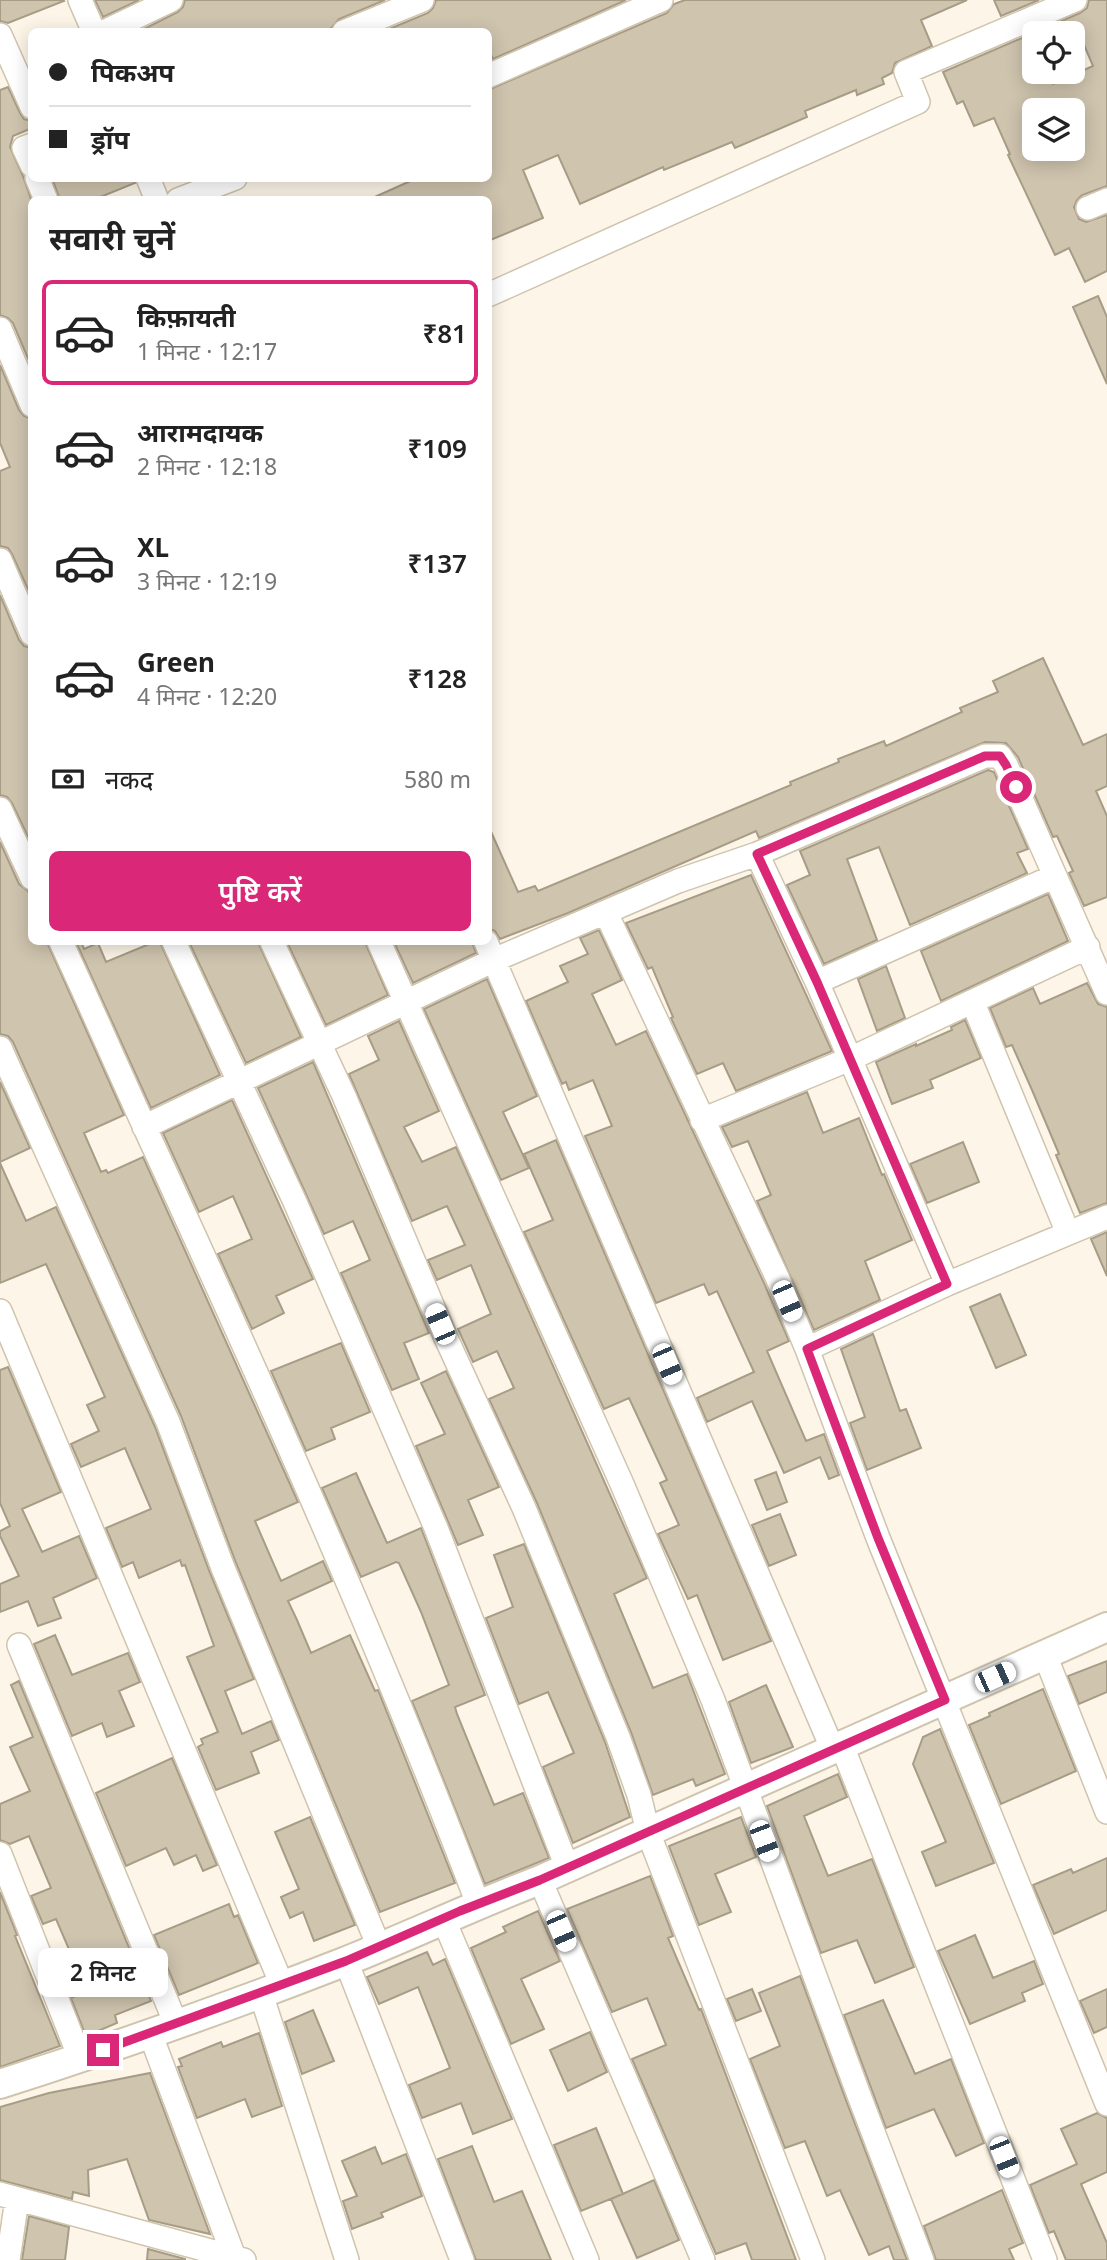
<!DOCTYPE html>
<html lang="hi">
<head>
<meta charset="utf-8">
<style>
	body { margin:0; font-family:"Noto Sans","Noto Sans Devanagari",sans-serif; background:#f6f6f6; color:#222; height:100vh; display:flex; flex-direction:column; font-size:26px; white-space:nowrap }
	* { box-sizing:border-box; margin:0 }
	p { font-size:23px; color:#767676 }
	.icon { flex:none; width:38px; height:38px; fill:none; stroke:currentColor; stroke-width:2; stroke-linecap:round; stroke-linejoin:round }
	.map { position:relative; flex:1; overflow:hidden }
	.drawer { position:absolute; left:28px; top:196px; width:464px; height:749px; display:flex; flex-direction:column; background:#fff; border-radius:10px; box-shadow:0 4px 18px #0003 }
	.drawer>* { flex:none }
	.top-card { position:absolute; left:28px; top:28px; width:464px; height:154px; border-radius:10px; box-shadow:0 4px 18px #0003; display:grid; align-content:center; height:154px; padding:0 21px; background:#fff }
	.controls { position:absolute; left:1022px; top:21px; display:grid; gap:14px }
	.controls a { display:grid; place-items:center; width:63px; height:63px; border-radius:10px; background:#fff; box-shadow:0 4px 18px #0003; font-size:35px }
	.end { position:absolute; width:32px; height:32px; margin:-16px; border:9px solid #db2777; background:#fff; box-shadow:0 0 0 4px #fff }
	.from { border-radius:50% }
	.bubble { position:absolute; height:49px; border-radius:10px; background:#fff; box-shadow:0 4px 18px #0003; font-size:23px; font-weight:600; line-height:49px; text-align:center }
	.car { position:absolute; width:21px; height:42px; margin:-21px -10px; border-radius:9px; box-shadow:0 0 5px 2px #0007; background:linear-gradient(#fff 24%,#345 0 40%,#fff 0 76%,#345 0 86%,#fff 0) }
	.top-card b { display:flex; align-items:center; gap:24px; height:66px; font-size:26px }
	.top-card b+b { border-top:2px solid #e0e0e0 }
	.top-card i { width:18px; height:18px; background:#222 }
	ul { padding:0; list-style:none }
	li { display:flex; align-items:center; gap:21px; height:105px; margin:0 14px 10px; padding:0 7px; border:4px solid transparent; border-radius:10px }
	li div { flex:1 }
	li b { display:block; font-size:26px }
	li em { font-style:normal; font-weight:600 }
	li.selected { border-color:#db2777 }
	li>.icon { width:63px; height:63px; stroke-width:1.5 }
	h2 { padding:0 21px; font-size:32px; line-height:84px }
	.pay { display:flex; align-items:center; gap:18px; height:77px; padding:0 21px; font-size:26px }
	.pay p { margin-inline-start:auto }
	.action { display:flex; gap:14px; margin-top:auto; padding:14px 21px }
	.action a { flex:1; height:80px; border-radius:10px; background:#db2777; color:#fff; font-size:28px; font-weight:600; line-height:80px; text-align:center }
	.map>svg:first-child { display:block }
</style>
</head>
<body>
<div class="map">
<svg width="1107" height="2260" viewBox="0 0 1107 2260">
	<rect width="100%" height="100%" fill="#fdf6e8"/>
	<path fill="#cfc4ae" stroke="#a79c86" stroke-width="2" fill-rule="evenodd" d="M0 0H63L64 1 8 23 0 21Z
		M95 0H139L103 17Z
		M185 0H385L339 19 328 32H138L178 12 183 7Z
		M436 0H626L493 59 488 48V32H382L428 13 433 8Z
		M685 0H967L921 20 932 46 895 63 892 73 882 78 884 84 857 95 856 90 805 111 807 117 735 148 732 142 664 170 663 167 580 204 558 155 523 170 543 218 488 241V200H368L417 178H488V90L667 13 674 4Z
		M994 0H1039L1001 16Z
		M1089 0H1107V186L1082 195 1077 200 1074 207 1079 219 1086 222 1107 215V271L1085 282 1069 248 1055 255 1008 155 1010 154 994 118 974 126 963 101 957 104 943 72 1080 13 1087 8ZM1034 33H1079L1093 66 1053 84 1048 72H1034ZM1034 110H1073V149H1034Z
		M8 87 20 113 24 119 32 121V128L13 136 10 147 23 176 32 202V368L13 323 8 318 0 315V90Z
		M52 178H134L135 183 93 200H60Z
		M1098 296 1107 317V384L1073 307Z
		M0 365 19 410 24 416 32 419V598L12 554 8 548 0 546V471L10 467 0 443Z
		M0 595 19 640 24 646 32 648 31 843 12 803 7 797 0 795Z
		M1043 658 1083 745 1107 734V786L1096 791 1107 816V897L1084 906 1069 873 1073 871 1057 836 1053 837 1018 757 1006 743 985 742 759 838 756 831 568 913 500 939 495 931 488 928V825L518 892 535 886 538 891 791 785 790 782 839 762 838 759 884 741 886 746 962 712 960 708 998 692 993 681Z
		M988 770 994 772 1028 849 1017 853 1027 873 910 925 879 847 847 859 877 940 824 964 787 885 810 875 800 851Z
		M0 842 19 884 28 891 32 900V942H47L124 1115 84 1133 101 1172 106 1170 108 1173 143 1157 298 1502 255 1521 281 1581 323 1561 332 1581 288 1601 297 1620 311 1653 350 1635 375 1691 378 1690 455 1883 380 1912 236 1563 181 1416 13 1042 8 1036 0 1034Z
		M751 875 832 1051 736 1091 723 1063 697 1074 671 1018 673 1017 652 967 648 969 626 923Z
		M1048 894 1068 941 941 1001 921 951Z
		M599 930 622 980 592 994 616 1045 646 1031 764 1283 789 1341 767 1351 806 1441 824 1434 839 1475 829 1479 820 1457 784 1473 752 1401 707 1422 697 1398 754 1372 717 1291 709 1295 704 1284 656 1303 585 1136 612 1126 593 1080 569 1090 566 1082 562 1084 526 1001 568 982 560 966 588 954 580 938Z
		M76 942H81L84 949 98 943 106 962 154 942H160L220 1075 151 1108Z
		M189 942H258L301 1037 246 1063Z
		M287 942H365L388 995 326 1025Z
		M394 942H472L476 953 413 983Z
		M886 966 905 1018 877 1031 858 979Z
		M487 979 537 1096 503 1112 529 1168 501 1180 424 1009Z
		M1087 983 1098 1004 1107 1007V1203L1080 1213 1056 1155 1059 1154 1032 1090 1012 1045 1006 1047 990 1008 1033 988 1040 1004Z
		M965 1020 981 1058 930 1080 933 1088 892 1104 876 1062 916 1044V1046L952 1030 951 1027Z
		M399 1021 439 1111 404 1127 422 1162 456 1147 647 1578 614 1594 653 1688 687 1674 725 1774 696 1786 693 1779 653 1795 631 1732 537 1503 489 1399 514 1388 497 1351 473 1362 458 1329 491 1314 471 1265 437 1280 428 1260 465 1245 447 1206 412 1221 349 1074 379 1060 368 1036Z
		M313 1062 429 1333 404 1343 419 1379 392 1390 341 1273 370 1260 353 1221 324 1234 258 1088Z
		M0 1082 30 1148 0 1162Z
		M807 1092 823 1133 859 1118 882 1175 884 1174 912 1240 865 1261 880 1300 814 1330 757 1201 771 1195 748 1141 732 1147 722 1127Z
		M232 1100 313 1279 276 1296 284 1313 252 1329 218 1254 252 1239 233 1196 199 1212 163 1133Z
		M556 1140 771 1641 723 1660 697 1595 688 1599 658 1534 679 1525 660 1483 667 1480 629 1398 604 1409 524 1232 553 1220 524 1154Z
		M963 1142 979 1182 927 1203 910 1164Z
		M0 1163 26 1221 56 1207 155 1427 210 1573 254 1679 225 1691 242 1734 271 1721 279 1740 251 1752 259 1773 216 1790 198 1747 203 1744 201 1739 218 1732 187 1657 214 1646 185 1565 182 1566 180 1560 139 1578 133 1562 122 1567 106 1528 151 1509 125 1448 81 1467 71 1444 99 1431 87 1405 105 1397 46 1264 0 1283Z
		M1107 1232V1276L1091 1239Z
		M1000 1294 1026 1355 996 1368 970 1307Z
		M873 1334 900 1411 906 1409 921 1448 867 1470 850 1423 865 1417 841 1349Z
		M341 1343 370 1412 331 1428 335 1439 306 1451 271 1371Z
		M8 1367 61 1492 22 1509 42 1552 79 1536 97 1578 53 1598 61 1618 38 1626 28 1601 0 1612V1584L19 1576 0 1536V1531L10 1526 0 1503V1370Z
		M446 1371 499 1487 468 1500 483 1535 458 1545 416 1446 445 1434 421 1383Z
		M776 1472 787 1502 767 1510 755 1480Z
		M356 1473 387 1543 421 1528 485 1695 455 1707 457 1714 494 1805 523 1793 549 1858 485 1884 412 1701 449 1685 421 1612 399 1563 396 1562 361 1577 322 1488Z
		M780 1514 796 1555 769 1566 752 1525Z
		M524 1544 605 1742 630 1817 573 1843 543 1767 574 1753 548 1692 519 1704 486 1618 513 1607 494 1555Z
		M55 1635 72 1675 128 1653 140 1682 119 1691 134 1726 107 1737 102 1723 72 1736 34 1644Z
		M1107 1661V1692L1079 1704 1068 1676Z
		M19 1681 151 2001 115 2015 117 2023 86 2036 71 1998 87 1991 56 1919 43 1924 31 1896 51 1888 29 1836 10 1844 0 1840V1804L30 1791 10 1747 33 1737 11 1685Z
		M766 1685 793 1747 751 1763 729 1702Z
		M1043 1689 1076 1771 1001 1804 969 1725 990 1716 989 1713Z
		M940 1729 994 1863 936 1886 922 1852 946 1842 913 1764 923 1737Z
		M172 1758 217 1865 203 1871 196 1855 174 1865 166 1848 126 1866 96 1793Z
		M838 1774 847 1797 804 1816 828 1876 872 1859 914 1967 875 1983 857 1940 821 1953 767 1806Z
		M310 1817 355 1925 314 1941 303 1912 290 1918 281 1897 299 1889 275 1832Z
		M741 1817 756 1857 715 1874 731 1912 699 1925 669 1846Z
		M1107 1858V1910L1054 1934 1033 1885 1071 1869 1073 1873Z
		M650 1876 673 1936 668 1938 699 2010 701 2009 796 2260H752L746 2243 716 2254 632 2059 666 2045 647 1998 612 2012 567 1909Z
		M0 1892 17 1935 15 1936 60 2046 0 2067Z
		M229 1904 234 1917 238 1915 258 1963 179 1995 154 1935Z
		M538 1911 560 1961 521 1979 544 2029 511 2044 471 1948 506 1932 503 1927Z
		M975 1935 993 1978 1034 1961 1043 1984 1022 1993 1025 2001 970 2024 938 1951Z
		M427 1952 433 1965 445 1959 512 2119 473 2134 461 2103 422 2118 409 2085 450 2068 418 1987 379 2004 367 1977Z
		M800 1976 847 2103 907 2260H894L889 2246 869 2255 840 2190 827 2196 805 2141 785 2148 750 2059 780 2046 759 1993Z
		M752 1989 761 2011 736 2021 727 1999Z
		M1107 1989V2027L1094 2033 1080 2001Z
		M883 2000 915 2074 951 2059 984 2143 956 2156 934 2109 886 2128 844 2015Z
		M313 2010 334 2061 302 2074 285 2022Z
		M590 2032 607 2072 568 2091 550 2050Z
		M259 2033 282 2106 252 2117 245 2099 197 2118 178 2067 182 2066 179 2059 221 2042 223 2047Z
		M150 2073 210 2234 149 2220 127 2159 88 2170 89 2196 73 2192 72 2199 0 2180V2107L49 2093Z
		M1097 2113 1107 2118V2172L1081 2184 1107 2243V2260H1066L1054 2231 1049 2233 1030 2185 1077 2164 1061 2129Z
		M596 2128 623 2194 581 2211 554 2145Z
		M472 2146 494 2202 522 2191 551 2260H476L438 2159Z
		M375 2147 382 2164 406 2154 422 2196 381 2213 383 2217 352 2229 343 2201 357 2196 342 2161Z
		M654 2180 679 2240 637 2258 611 2199Z
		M1002 2190 1023 2243 1009 2249 1014 2260H936L924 2226Z
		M29 2216 69 2227 65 2260H22Z
		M148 2249 185 2259V2260H147Z"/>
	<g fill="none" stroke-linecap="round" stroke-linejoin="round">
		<g stroke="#cfc4ad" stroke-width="26">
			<path id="minor" d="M80 0 94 32
				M104 32 171 0
				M344 32 422 0
				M0 35 32 107
				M488 76 661 0
				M32 145 24 148 32 165
				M37 178 46 200
				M148 178 157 200
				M178 200 235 178
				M1088 208 1107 200
				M488 295 918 102 906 72 1075 0
				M0 329 32 405
				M0 560 32 634
				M0 809 32 878
				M757 854 817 982 947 1284
				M606 913 777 1277 807 1349 878 1538 1107 2104
				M61 942C90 1004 117 1067 146 1130 263 1385 378 1641 478 1904
				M174 942 295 1202 436 1528 567 1867
				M272 942 344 1096 446 1338 524 1508 618 1737 639 1795 648 1832 813 2260
				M379 942 622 1484 713 1700 860 2098 922 2260
				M486 942 833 1750
				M817 982 1055 876 1107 993
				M973 1003 1068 1233
				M0 1048 168 1422 223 1568 379 1947
				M702 1120 850 1059 1088 947
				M144 1127 494 960 678 881 757 854 985 756H1000L1006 765 1055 876
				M0 1311 282 1985
				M807 1349 947 1284 1107 1217
				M19 1645 176 2024
				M1045 1655 1107 1812
				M842 1746 1045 2260
				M0 1854 80 2058
				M540 1880 703 2260
				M443 1918 587 2260
				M346 1961 462 2260
				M261 1994 347 2260
				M150 2033 234 2257
				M0 2194 244 2260
				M8 2260 17 2199"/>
		</g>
		<g stroke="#cfc4ad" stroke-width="32">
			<path id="tertiary" d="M0 2084C116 2047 231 2006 344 1962 410 1936 474 1905 540 1880L1107 1627"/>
		</g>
		<use href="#minor" stroke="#fff" stroke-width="23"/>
		<use href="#tertiary" stroke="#fff" stroke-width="28"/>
	</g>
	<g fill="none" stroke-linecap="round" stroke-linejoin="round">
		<path stroke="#db2777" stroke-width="9" d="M103 2050 346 1961 460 1911 540 1880 945 1700 878 1538 807 1349 947 1284 817 982 757 854 985 756H1000L1006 765 1016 787"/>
	</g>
</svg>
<div class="controls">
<a><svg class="icon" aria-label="locate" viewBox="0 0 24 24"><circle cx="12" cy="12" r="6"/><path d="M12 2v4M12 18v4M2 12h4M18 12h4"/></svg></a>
<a><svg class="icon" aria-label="layers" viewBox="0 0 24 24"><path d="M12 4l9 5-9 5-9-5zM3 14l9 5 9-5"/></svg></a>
</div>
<i class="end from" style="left:1016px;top:787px"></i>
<i class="end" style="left:103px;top:2050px"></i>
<div class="bubble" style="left:38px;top:1948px;width:130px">2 मिनट</div>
<i class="car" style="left:787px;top:1301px;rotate:157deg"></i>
<i class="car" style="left:440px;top:1324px;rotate:337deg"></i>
<i class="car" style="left:667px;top:1364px;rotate:157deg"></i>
<i class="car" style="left:995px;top:1677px;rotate:66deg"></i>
<i class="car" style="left:764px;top:1841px;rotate:159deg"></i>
<i class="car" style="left:561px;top:1931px;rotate:157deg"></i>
<i class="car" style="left:1004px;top:2157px;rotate:158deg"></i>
<div class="top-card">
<b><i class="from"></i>पिकअप</b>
<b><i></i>ड्रॉप</b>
</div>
<section class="drawer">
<h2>सवारी चुनें</h2>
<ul>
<li class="selected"><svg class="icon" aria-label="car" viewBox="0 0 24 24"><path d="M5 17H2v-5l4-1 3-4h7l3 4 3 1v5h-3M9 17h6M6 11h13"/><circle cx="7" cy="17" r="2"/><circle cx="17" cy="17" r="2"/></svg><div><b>किफ़ायती</b><p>1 मिनट · 12:17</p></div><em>₹81</em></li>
<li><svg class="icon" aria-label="car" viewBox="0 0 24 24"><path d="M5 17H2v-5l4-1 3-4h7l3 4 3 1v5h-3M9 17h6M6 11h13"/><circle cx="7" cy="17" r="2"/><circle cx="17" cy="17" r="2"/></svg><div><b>आरामदायक</b><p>2 मिनट · 12:18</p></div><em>₹109</em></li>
<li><svg class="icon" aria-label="car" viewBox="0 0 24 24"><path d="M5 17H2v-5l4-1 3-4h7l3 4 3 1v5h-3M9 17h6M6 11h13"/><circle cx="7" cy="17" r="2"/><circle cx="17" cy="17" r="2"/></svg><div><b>XL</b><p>3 मिनट · 12:19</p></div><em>₹137</em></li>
<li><svg class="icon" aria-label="car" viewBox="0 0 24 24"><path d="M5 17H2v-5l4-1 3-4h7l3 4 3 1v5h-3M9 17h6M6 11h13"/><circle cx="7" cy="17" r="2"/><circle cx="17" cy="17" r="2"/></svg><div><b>Green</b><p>4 मिनट · 12:20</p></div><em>₹128</em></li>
</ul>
<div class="pay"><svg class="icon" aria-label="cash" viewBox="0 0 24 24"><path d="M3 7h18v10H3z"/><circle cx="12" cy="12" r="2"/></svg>नकद<p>580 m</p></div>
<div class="action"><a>पुष्टि करें</a></div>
</section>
</div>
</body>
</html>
